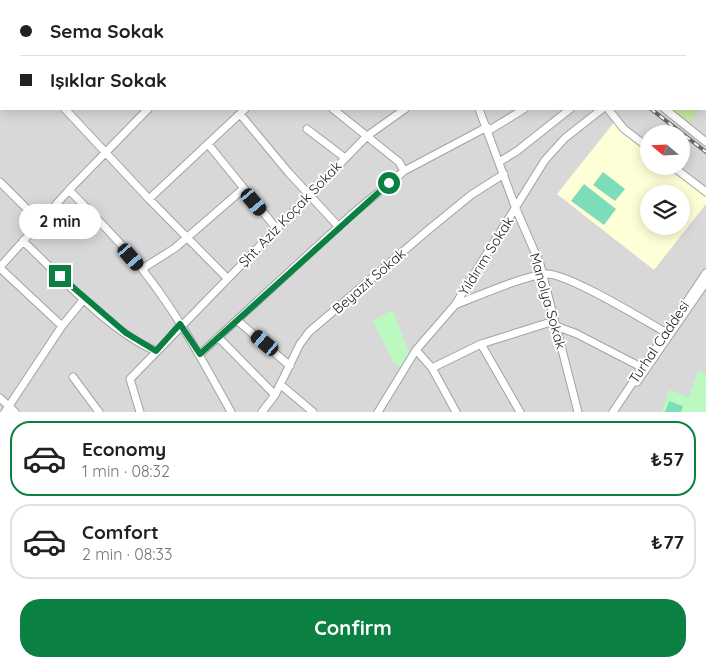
<!DOCTYPE html>
<html lang="en">
<head>
<meta charset="utf-8">
<style>
	body { margin:0; font-family:Quicksand,sans-serif; background:#f2f2f2; color:#202124; height:100vh; display:flex; flex-direction:column; font-size:19px; white-space:nowrap }
	* { box-sizing:border-box; margin:0 }
	p { font-size:16px; color:#757577 }
	.icon { flex:none; width:28px; height:28px; fill:none; stroke:currentColor; stroke-width:2; stroke-linecap:round; stroke-linejoin:round }
	.map { position:relative; height:412px; overflow:hidden }
	.sheet { display:flex; flex-direction:column; background:#fff; flex:1 }
	.sheet>* { flex:none }
	.top-card { position:absolute; left:0px; top:0px; width:706px; height:110px; box-shadow:0 2px 12px #0003; display:grid; align-content:center; height:110px; padding:0 20px; background:#fff }
	.needle { width:32px; rotate:289deg }
	.tools { position:absolute; left:640px; top:125px; display:grid; gap:10px }
	.tools a { display:grid; place-items:center; width:50px; height:50px; border-radius:50%; background:#fff; box-shadow:0 2px 12px #0003; font-size:25px }
	.end { position:absolute; width:22px; height:22px; margin:-11px; border:6px solid #0b8043; background:#fff; box-shadow:0 0 0 2px #fff }
	.from { border-radius:50% }
	.bubble { position:absolute; height:35px; border-radius:18px; background:#fff; box-shadow:0 2px 12px #0003; font-size:16px; font-weight:700; line-height:35px; text-align:center }
	.car { position:absolute; width:15px; height:30px; margin:-15px -8px; border-radius:6px; box-shadow:0 0 4px 1px #0007; background:linear-gradient(#222 24%,#8ab4d8 0 40%,#222 0 76%,#8ab4d8 0 86%,#222 0) }
	.top-card b { display:flex; align-items:center; gap:18px; height:48px; font-size:19px }
	.top-card b+b { border-top:1px solid #e0e0e0 }
	.top-card i { width:12px; height:12px; background:#202124 }
	ul { padding:9px 0 0; list-style:none }
	li { display:flex; align-items:center; gap:15px; height:75px; margin:0 10px 8px; padding:0 10px; border:2px solid #e0e0e0; border-radius:20px }
	li div { flex:1 }
	li b { display:block; font-size:19px }
	li em { font-style:normal; font-weight:700 }
	li.current { border-color:#0b8043 }
	li>.icon { width:45px; height:45px; stroke-width:1.5 }
	.button { display:flex; gap:10px; margin-top:auto; padding:10px 20px }
	.button a { flex:1; height:58px; border-radius:20px; background:#0b8043; color:#fff; font-size:20px; font-weight:700; line-height:58px; text-align:center }
	.map>svg:first-child { display:block }
</style>
</head>
<body>
<div class="map">
<svg width="706" height="412" viewBox="0 0 706 412">
	<rect width="100%" height="100%" fill="#ede9e0"/>
	<path fill="#d9d8d8" fill-rule="evenodd" d="M0 0H706V412H0ZM1 1H705V109H1ZM649 134H681V166H649ZM649 194H681V226H649Z"/>
	<path fill="#ffffd7" fill-rule="evenodd" d="M616 120 649 148V166H672L706 192V204L654 270 557 194ZM649 194H681V226H649Z"/>
	<path fill="#c6e8a5" d="M657 0H706L705 103V1Z
		M668 109H700L686 126Z"/>
	<path fill="#bcf9c0" d="M393 310 411 358 404 369 394 363 373 321Z
		M698 371 706 374V412H662L669 390 689 397Z"/>
	<path fill="#7dddb8" d="M603 172 625 189 615 201 593 185Z
		M584 184 616 209 604 225 571 201Z
		M669 401 683 406 681 412H665Z"/>
	<g fill="none" stroke-linecap="round" stroke-linejoin="round">
		<g stroke="#a2a2a2" stroke-width="9">
			<path id="minor" d="M46 0 47 1
				M89 0 90 1
				M387 0 389 1
				M493 0 494 1
				M530 0 531 1
				M279 1 281 0
				M353 1 354 0
				M418 1 419 0
				M568 1 569 0
				M616 1 617 0
				M0 36 1 37
				M705 68 706 67
				M65 109 149 199 227 278
				M333 109 399 162 404 171
				M479 109 516 209 540 264 578 412
				M608 109 624 129 649 148
				M665 109 706 142
				M240 114 289 173 339 227
				M307 129 345 158
				M488 131 524 109
				M208 144 276 228
				M499 162 517 151 570 109
				M672 166 706 192
				M0 182 40 222
				M69 190C94 216 120 241 142 269 177 313 204 363 231 412
				M149 199 245 109
				M23 241C60 276 110 332 156 351
				M0 267 69 190 148 109
				M0 268 62 326
				M142 269 175 248 243 189
				M455 305C478 296 523 276 546 274 566 272 644 320 665 332
				M238 321 290 366
				M556 326 577 334 641 367
				M219 338 275 395
				M481 344 520 412
				M416 350 432 368 456 412
				M200 354 350 216 404 171 487 127
				M432 368 481 344 554 321
				M73 377 99 412
				M637 382 706 282
				M281 385 313 412
				M0 398 15 412
				M5 412 62 326 84 299
				M140 412 130 379 367 136 405 109
				M262 412 275 395 300 344 309 332 427 231 471 195 504 174
				M378 412 416 350 455 305 545 160 565 138 602 109
				M613 412 706 273"/>
		</g>
		<use href="#minor" stroke="#fff" stroke-width="7"/>
		<g stroke="#696969" stroke-width="4">
			<path id="rail" d="M513 0 515 1
				M651 109 706 152"/>
		</g>
		<use href="#rail" stroke="#fff" stroke-width="2" stroke-dasharray="5.5" stroke-linecap="butt"/>
	</g>
	<g fill="none" stroke-linecap="round" stroke-linejoin="round">
		<path stroke="#0b8043" stroke-width="6" d="M60 276 126 333 156 351 180 324 200 354 389 183"/>
	</g>
	<g text-anchor="middle" stroke-width="4" stroke-linejoin="round" paint-order="stroke">
		<g font-size="14" fill="#1b1b1b" stroke="#fff">
			<text transform="translate(290 214) rotate(-46)" y="5">Şht. Aziz Koçak Sokak</text>
			<text transform="translate(486 256) rotate(-58)" y="5">Yıldırım Sokak</text>
			<text transform="translate(369 281) rotate(-41)" y="5">Beyazıt Sokak</text>
			<text transform="translate(548 301) rotate(74)" y="5">Manolya Sokak</text>
			<text transform="translate(659 342) rotate(-56)" y="5">Turhal Caddesi</text>
		</g>
	</g>
</svg>
<div class="tools">
<a><svg class="needle" viewBox="-14 -14 28 28"><path d="M0-13l5 13h-10z" fill="#e53935"/><path d="M0 13l5-13h-10z" fill="#757577"/></svg></a>
<a><svg class="icon" aria-label="layers" viewBox="0 0 24 24"><path d="M12 4l9 5-9 5-9-5zM3 14l9 5 9-5"/></svg></a>
</div>
<i class="end from" style="left:389px;top:183px"></i>
<i class="end" style="left:60px;top:276px"></i>
<div class="bubble" style="left:19px;top:204px;width:82px">2 min</div>
<i class="car" style="left:254px;top:202px;rotate:140deg"></i>
<i class="car" style="left:131px;top:257px;rotate:139deg"></i>
<i class="car" style="left:265px;top:343px;rotate:310deg"></i>
<div class="top-card">
<b><i class="from"></i>Sema Sokak</b>
<b><i></i>Işıklar Sokak</b>
</div>
</div>
<section class="sheet">
<ul>
<li class="current"><svg class="icon" aria-label="car" viewBox="0 0 24 24"><path d="M5 17H2v-5l4-1 3-4h7l3 4 3 1v5h-3M9 17h6M6 11h13"/><circle cx="7" cy="17" r="2"/><circle cx="17" cy="17" r="2"/></svg><div><b>Economy</b><p>1 min · 08:32</p></div><em>₺57</em></li>
<li><svg class="icon" aria-label="car" viewBox="0 0 24 24"><path d="M5 17H2v-5l4-1 3-4h7l3 4 3 1v5h-3M9 17h6M6 11h13"/><circle cx="7" cy="17" r="2"/><circle cx="17" cy="17" r="2"/></svg><div><b>Comfort</b><p>2 min · 08:33</p></div><em>₺77</em></li>
</ul>
<div class="button"><a>Confirm</a></div>
</section>
</body>
</html>
